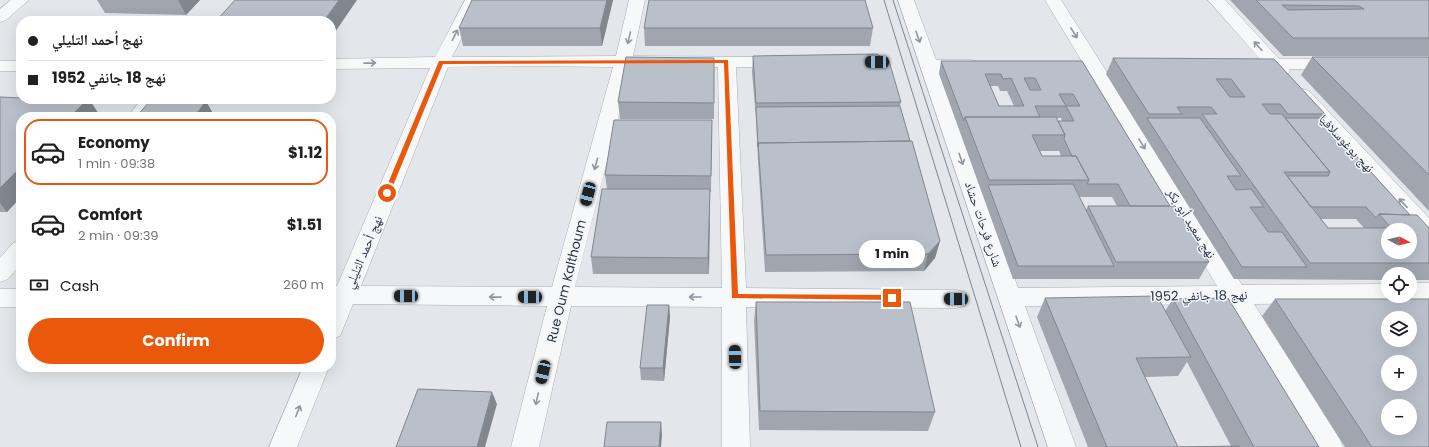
<!DOCTYPE html>
<html lang="en">
<head>
<meta charset="utf-8">
<style>
	body { margin:0; font-family:Poppins,"Noto Naskh Arabic",sans-serif; background:#f2f2f2; color:#202124; height:100vh; display:flex; flex-direction:column; font-size:15px; white-space:nowrap }
	* { box-sizing:border-box; margin:0 }
	p { font-size:13px; color:#757577 }
	.icon { flex:none; width:22px; height:22px; fill:none; stroke:currentColor; stroke-width:2; stroke-linecap:round; stroke-linejoin:round }
	.map { position:relative; flex:1; overflow:hidden }
	.side { position:absolute; left:16px; top:112px; width:320px; height:260px; display:flex; flex-direction:column; background:#fff; border-radius:16px; box-shadow:0 4px 16px #0002 }
	.side>* { flex:none }
	.banner { position:absolute; left:16px; top:16px; width:320px; height:88px; border-radius:16px; box-shadow:0 4px 16px #0002; display:grid; align-content:center; height:88px; padding:0 12px; background:#fff }
	.needle { width:26px; rotate:97deg }
	.controls { position:absolute; left:1381px; top:223px; display:grid; gap:8px }
	.controls a { display:grid; place-items:center; width:36px; height:36px; border-radius:50%; background:#fff; box-shadow:0 4px 16px #0002; font-size:20px }
	.end { position:absolute; width:18px; height:18px; margin:-9px; border:5px solid #ea580c; background:#fff; box-shadow:0 0 0 2px #fff }
	.from { border-radius:50% }
	.bubble { position:absolute; height:28px; border-radius:14px; background:#fff; box-shadow:0 4px 16px #0002; font-size:13px; font-weight:700; line-height:28px; text-align:center }
	.car { position:absolute; width:12px; height:24px; margin:-12px -6px; border-radius:5px; box-shadow:0 0 3px 1px #0007; background:linear-gradient(#222 24%,#8ab4d8 0 40%,#222 0 76%,#8ab4d8 0 86%,#222 0) }
	.banner b { display:flex; align-items:center; gap:14px; height:38px; font-size:15px }
	.banner b+b { border-top:1px solid #e0e0e0 }
	.banner i { width:10px; height:10px; background:#202124 }
	ul { padding:7px 0 0; list-style:none }
	li { display:flex; align-items:center; gap:12px; height:66px; margin:0 8px 6px; padding:0 4px; border:2px solid transparent; border-radius:16px }
	li div { flex:1 }
	li b { display:block; font-size:15px }
	li em { font-style:normal; font-weight:700 }
	li.active { border-color:#ea580c }
	li>.icon { width:36px; height:36px; stroke-width:1.5 }
	.pay { display:flex; align-items:center; gap:10px; height:44px; padding:0 12px; font-size:15px }
	.pay p { margin-inline-start:auto }
	.action { display:flex; gap:8px; margin-top:auto; padding:8px 12px }
	.action a { flex:1; height:46px; border-radius:24px; background:#ea580c; color:#fff; font-size:16px; font-weight:700; line-height:46px; text-align:center }
	.map>svg:first-child { display:block }
</style>
</head>
<body>
<div class="map">
<svg width="1429" height="447" viewBox="0 0 1429 447">
	<rect width="100%" height="100%" fill="#e3e7ec"/>
	<g fill="none" stroke-linecap="round" stroke-linejoin="round">
		<g stroke="#a8aeb7" stroke-width="1">
			<path id="minor" d="M11 0H29L6 20 0 22V9Z
				M465 0H481L452 57 616 56 629 0H645L633 56 782 57 788 58 791 62 788 66 782 67H736L746 288 956 290 965 292 968 299 965 306 956 308 746 307 750 447H722V307L571 306 539 447H511L547 306 353 304 340 336 331 339V286H337L430 68 331 69V59L435 57ZM530 66 613 67 552 287 361 286 448 67ZM631 67H718L722 288 575 287Z
				M898 0H914L936 60H970L976 61 979 65 976 69 970 70H939L1018 288 1217 286 1045 0H1061L1242 285 1388 284V296H1398L1396 299 1388 302 1254 304 1339 438 1343 447H1314L1228 304 1025 306 1076 447H1048Z
				M1208 0H1225L1279 59H1338L1344 60 1347 64 1344 68 1338 69H1289L1290 71 1287 75C1279 77 1275 75 1270 69L1242 68 1239 64 1242 60 1260 59Z
				M0 61H21V71H0Z
				M1303 89 1309 91 1429 218V240L1421 238 1297 99 1294 95 1297 91Z
				M142 99H161L146 117H127Z
				M21 241V264L8 279 0 282V258L13 243Z
				M1410 283H1429V301H1410L1402 298 1400 296H1410Z
				M0 289H21V307H0Z
				M303 367H329L297 447H269Z"/>
		</g>
		<use href="#minor" fill="#f6f8fa" fill-rule="evenodd"/>
		<path stroke="#7c8696" stroke-width="1" d="M884 0 1021 447
			M893 0 1038 447"/>
	</g>
	<path fill="#a0a5ae" fill-rule="evenodd" d="M97 0H200L186 15 105 13Z
		M613 0 602 46H463L459 28Z
		M1230 0H1429V56H1283Z
		M644 28H873L870 46H645Z
		M753 56 901 102 900 106 910 141 940 241 935 258 924 271 765 272 758 160 756 119 752 72Z
		M1312 57H1429V211L1301 75Z
		M714 58V119H620L618 102Z
		M1113 58 1274 59 1325 114 1322 118 1410 215 1429 228V280H1410V274H1388V280L1234 279 1106 74ZM1321 219H1356L1364 228H1328Z
		M941 61H1082L1170 206 1209 262 1199 279H1013L939 74ZM990 86H998L1000 91H1007L1014 106H999ZM1057 118H1061L1062 121H1058ZM1040 151H1059L1061 156H1042ZM1079 197H1112L1117 206H1088L1086 210Z
		M0 97 99 114 21 117V197L7 212H0Z
		M712 120 711 192H710L709 274H593L591 257 607 189 605 175Z
		M1045 298 1165 311 1173 299 1319 447H1088L1037 317ZM1187 362 1231 446 1178 447 1145 377 1178 376Z
		M1275 299 1429 447H1345L1262 316Z
		M756 302 935 412 928 431 759 430 754 321Z
		M669 305 670 317 664 381 641 380 640 368Z"/>
	<path fill="#82868d" d="M178 0H200L186 15Z
		M339 0H357L331 38V21H324Z
		M607 0H613L602 46 600 28Z
		M88 99H89L99 114 97 117H70Z
		M206 101 215 117H194Z
		M21 167V197L7 212 0 203V188Z
		M710 189V206L709 274 708 258Z
		M940 241 935 258 924 271 928 254Z
		M669 305 670 317 664 381 663 368Z
		M492 392 497 404 485 447H477Z
		M661 422 662 434 661 447H659Z"/>
	<path fill="#bac0ca" stroke="#82868d" fill-rule="evenodd" d="M235 0H339L324 21H216Z
		M472 0H607L600 28H459Z
		M649 0H865L873 28H644Z
		M1256 0H1429V38H1293ZM1282 5 1359 6 1364 9 1288 10Z
		M877 54 889 61 901 102 756 103 753 56Z
		M626 57 714 58V103L618 102Z
		M1312 57H1429V175Z
		M1113 58 1274 59 1325 114H1288L1280 104H1262L1270 114H1282L1330 172H1284L1328 228H1391L1379 214 1417 215 1429 228V263H1310L1202 114H1217L1211 107H1177L1182 114H1149ZM1216 79H1231L1245 97H1230ZM1388 230H1410V252H1388Z
		M941 61H1082L1170 206H1130L1118 184H1087L1089 180 1076 156H1072L1064 139 1065 135 1058 121H1074L1066 106H1035L1040 117H965L964 121ZM985 74H1001L1003 79 1011 78 1024 106H999ZM1024 78H1035L1041 90H1030ZM1059 94H1073L1080 106H1066Z
		M0 97 21 98V99H88L70 117H21V167L0 188Z
		M150 101H206L194 117H136Z
		M900 106 910 141 758 143V147L756 107Z
		M965 117H1056L1065 135H1032L1042 156H1076L1089 180H989Z
		M1147 118H1200L1241 176H1227L1236 190 1251 189 1264 207H1250L1268 232H1282L1307 267H1242Z
		M1285 118H1322L1410 215 1379 214 1376 218 1366 207H1311L1287 176H1328L1330 172Z
		M614 120H712L711 176 605 175Z
		M912 141 940 241 928 254 766 255 758 143Z
		M1073 184 1114 266H1018L988 185Z
		M602 189H710L708 258 591 257Z
		M1088 206H1175L1209 262H1116Z
		M1157 296 1191 357 1136 358 1178 447 1239 446V447H1107L1045 298Z
		M1228 298 1319 447H1254L1173 299Z
		M1275 299H1429V447H1372ZM1388 318H1410V340H1388ZM1388 362H1410V384H1388ZM1388 406H1410V428H1388Z
		M756 302H910L935 412 760 411Z
		M647 305H669L663 368H640Z
		M418 389 492 392 477 447H396Z
		M607 422H661L659 447H604Z"/>
	<defs><path id="oneway-shaft" d="M-6 0H5M1.5-3L5.5 0L1.5 3" fill="none" stroke-width="1.6" stroke-linecap="round" stroke-linejoin="round"/></defs>
	<g stroke="#9096a0">
		<use href="#oneway-shaft" transform="translate(1074 33) rotate(58)"/>
		<use href="#oneway-shaft" transform="translate(455 35) rotate(-63)"/>
		<use href="#oneway-shaft" transform="translate(918 37) rotate(71)"/>
		<use href="#oneway-shaft" transform="translate(629 38) rotate(103)"/>
		<use href="#oneway-shaft" transform="translate(1258 46) rotate(-132)"/>
		<use href="#oneway-shaft" transform="translate(370 63) rotate(-1)"/>
		<use href="#oneway-shaft" transform="translate(1142 144) rotate(58)"/>
		<use href="#oneway-shaft" transform="translate(961 159) rotate(71)"/>
		<use href="#oneway-shaft" transform="translate(596 164) rotate(105)"/>
		<use href="#oneway-shaft" transform="translate(1403 203) rotate(-133)"/>
		<use href="#oneway-shaft" transform="translate(495 297) rotate(-179)"/>
		<use href="#oneway-shaft" transform="translate(695 297) rotate(180)"/>
		<use href="#oneway-shaft" transform="translate(1018 322) rotate(71)"/>
		<use href="#oneway-shaft" transform="translate(537 399) rotate(103)"/>
		<use href="#oneway-shaft" transform="translate(298 411) rotate(-68)"/>
	</g>
	<path fill="#ea580c" d="M728 60 738 294 892 295 895 296V300L732 298 724 63 443 64 390 193 387 195 384 193 439 61Z"/>
	<g text-anchor="middle" stroke-width="3" stroke-linejoin="round" paint-order="stroke">
		<g font-size="13" fill="#2a3445" stroke="#f3f6f9">
			<text transform="translate(1347 143) rotate(47)" y="5">نهج يوغوسلافيا</text>
			<text transform="translate(1192 223) rotate(58)" y="5">نهج سعيد أبو بكر</text>
			<text transform="translate(984 224) rotate(71)" y="5">شارع فرحات حشاد</text>
			<text transform="translate(363 252) rotate(-67)" y="5">نهج أحمد التليلي</text>
			<text transform="translate(566 281) rotate(-76)" y="5">Rue Oum Kalthoum</text>
			<text transform="translate(1199 295) rotate(-1)" y="5">نهج 18 جانفي 1952</text>
		</g>
	</g>
</svg>
<div class="controls">
<a><svg class="needle" viewBox="-14 -14 28 28"><path d="M0-13l5 13h-10z" fill="#e53935"/><path d="M0 13l5-13h-10z" fill="#757577"/></svg></a>
<a><svg class="icon" aria-label="locate" viewBox="0 0 24 24"><circle cx="12" cy="12" r="6"/><path d="M12 2v4M12 18v4M2 12h4M18 12h4"/></svg></a>
<a><svg class="icon" aria-label="layers" viewBox="0 0 24 24"><path d="M12 4l9 5-9 5-9-5zM3 14l9 5 9-5"/></svg></a>
<a>+</a>
<a>−</a>
</div>
<i class="end from" style="left:387px;top:193px"></i>
<i class="end" style="left:892px;top:298px"></i>
<div class="bubble" style="left:859px;top:240px;width:66px">1 min</div>
<i class="car" style="left:877px;top:62px;rotate:270deg"></i>
<i class="car" style="left:588px;top:194px;rotate:195deg"></i>
<i class="car" style="left:406px;top:296px;rotate:271deg"></i>
<i class="car" style="left:530px;top:297px;rotate:271deg"></i>
<i class="car" style="left:956px;top:299px;rotate:271deg"></i>
<i class="car" style="left:735px;top:357px;rotate:359deg"></i>
<i class="car" style="left:543px;top:372px;rotate:193deg"></i>
<div class="banner">
<b><i class="from"></i>نهج أحمد التليلي</b>
<b><i></i>نهج 18 جانفي 1952</b>
</div>
<section class="side">
<ul>
<li class="active"><svg class="icon" aria-label="car" viewBox="0 0 24 24"><path d="M5 17H2v-5l4-1 3-4h7l3 4 3 1v5h-3M9 17h6M6 11h13"/><circle cx="7" cy="17" r="2"/><circle cx="17" cy="17" r="2"/></svg><div><b>Economy</b><p>1 min · 09:38</p></div><em>$1.12</em></li>
<li><svg class="icon" aria-label="car" viewBox="0 0 24 24"><path d="M5 17H2v-5l4-1 3-4h7l3 4 3 1v5h-3M9 17h6M6 11h13"/><circle cx="7" cy="17" r="2"/><circle cx="17" cy="17" r="2"/></svg><div><b>Comfort</b><p>2 min · 09:39</p></div><em>$1.51</em></li>
</ul>
<div class="pay"><svg class="icon" aria-label="cash" viewBox="0 0 24 24"><path d="M3 7h18v10H3z"/><circle cx="12" cy="12" r="2"/></svg>Cash<p>260 m</p></div>
<div class="action"><a>Confirm</a></div>
</section>
</div>
</body>
</html>
